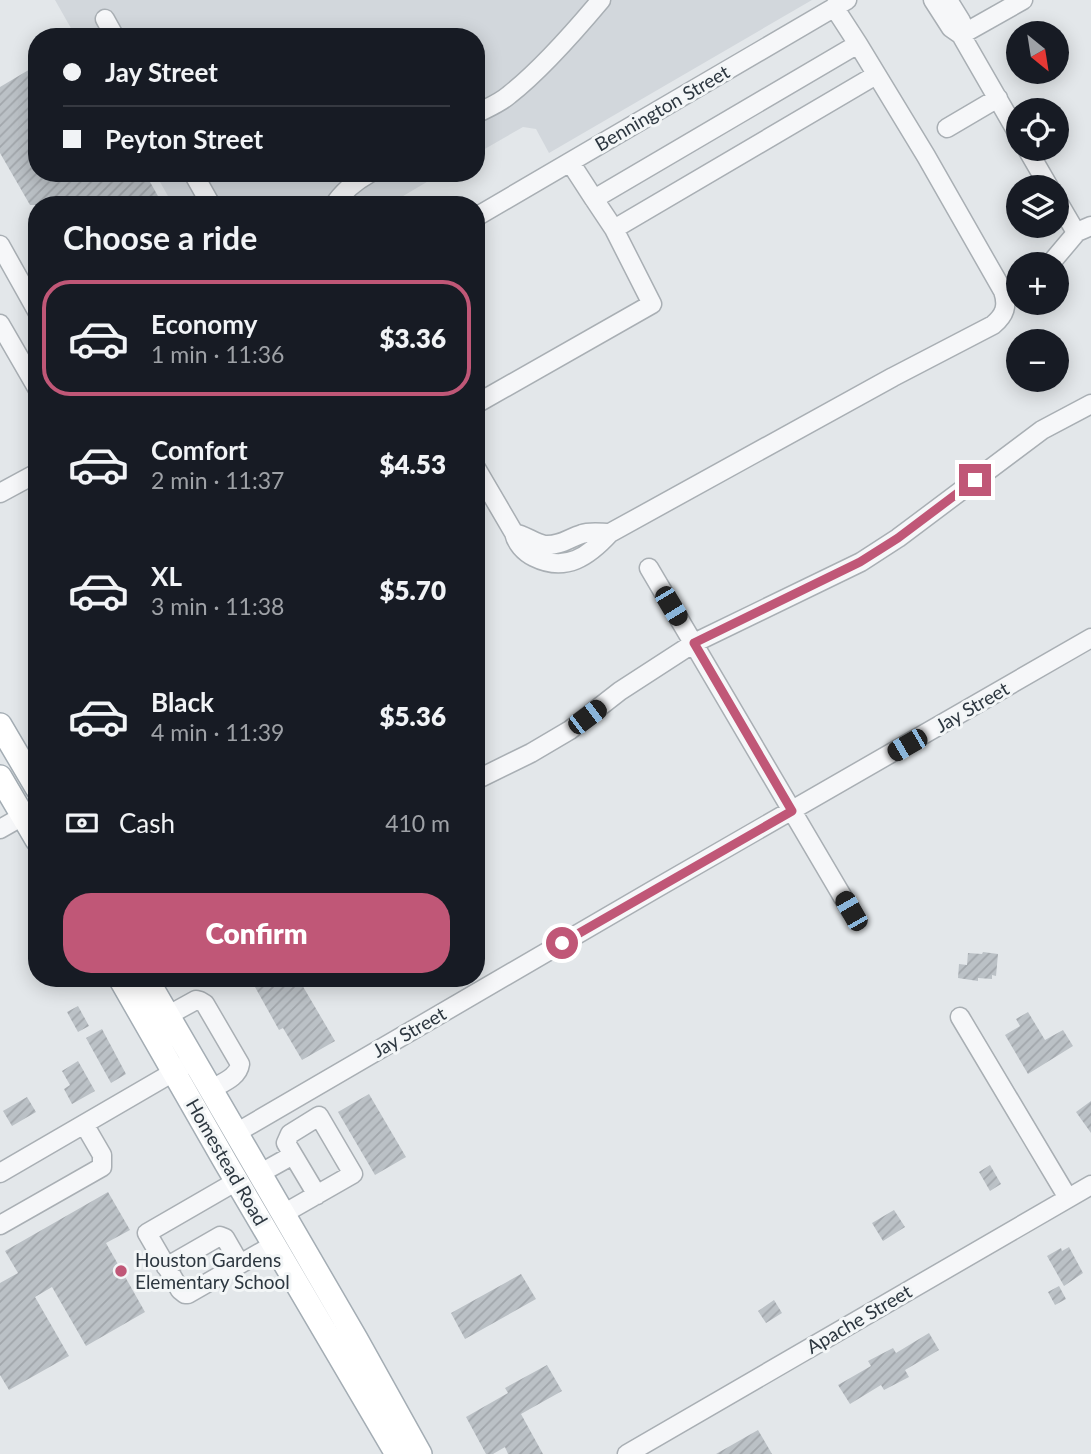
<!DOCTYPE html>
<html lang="en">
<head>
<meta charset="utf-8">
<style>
	body { margin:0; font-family:Lato,sans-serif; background:#20242c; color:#f1f3f6; height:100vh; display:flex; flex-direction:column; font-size:26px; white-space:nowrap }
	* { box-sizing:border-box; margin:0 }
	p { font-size:23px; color:#9ea1a6 }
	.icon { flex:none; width:38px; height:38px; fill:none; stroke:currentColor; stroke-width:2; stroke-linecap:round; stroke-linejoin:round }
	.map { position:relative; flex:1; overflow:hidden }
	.drawer { position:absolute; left:28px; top:196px; width:457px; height:791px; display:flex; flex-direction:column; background:#171b24; border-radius:28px; box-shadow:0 4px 18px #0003 }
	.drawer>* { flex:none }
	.top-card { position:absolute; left:28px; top:28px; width:457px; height:154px; border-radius:28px; box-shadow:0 4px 18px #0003; display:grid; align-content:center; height:154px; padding:0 35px; background:#171b24 }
	.needle { width:46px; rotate:150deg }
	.fabs { position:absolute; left:1006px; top:21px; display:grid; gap:14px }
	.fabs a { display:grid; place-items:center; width:63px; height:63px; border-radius:50%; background:#171b24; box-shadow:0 4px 18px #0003; font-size:35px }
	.end { position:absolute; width:32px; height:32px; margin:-16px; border:9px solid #c05777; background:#fff; box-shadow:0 0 0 4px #fff }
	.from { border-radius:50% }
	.car { position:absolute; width:21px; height:42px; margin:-21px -10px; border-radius:9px; box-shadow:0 0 5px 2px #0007; background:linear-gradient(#222 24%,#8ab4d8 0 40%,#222 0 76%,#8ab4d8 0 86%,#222 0) }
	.top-card b { display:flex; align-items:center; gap:24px; height:66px; font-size:26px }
	.top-card b+b { border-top:2px solid #363941 }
	.top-card i { width:18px; height:18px; background:#f1f3f6 }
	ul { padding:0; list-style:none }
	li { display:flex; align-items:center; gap:21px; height:116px; margin:0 14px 10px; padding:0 21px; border:4px solid transparent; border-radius:28px }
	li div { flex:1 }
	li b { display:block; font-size:26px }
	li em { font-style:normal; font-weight:800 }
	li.on { border-color:#c05777 }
	li>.icon { width:63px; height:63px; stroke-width:1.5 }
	h2 { padding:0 35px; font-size:32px; line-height:84px }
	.pay { display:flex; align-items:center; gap:18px; height:77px; padding:0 35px; font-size:26px }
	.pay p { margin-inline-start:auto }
	.button { display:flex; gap:14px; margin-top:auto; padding:14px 35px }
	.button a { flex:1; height:80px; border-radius:28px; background:#c05777; color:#fff; font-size:28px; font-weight:800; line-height:80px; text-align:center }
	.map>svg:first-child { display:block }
</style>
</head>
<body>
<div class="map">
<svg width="1091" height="1454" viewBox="0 0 1091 1454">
	<defs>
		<pattern id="building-hatch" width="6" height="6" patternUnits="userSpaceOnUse" patternTransform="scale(1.75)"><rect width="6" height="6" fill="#bbc1c6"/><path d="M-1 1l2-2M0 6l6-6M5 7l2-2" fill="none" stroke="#a1a6ab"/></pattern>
	</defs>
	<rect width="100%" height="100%" fill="#e3e7ea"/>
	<path fill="#d2d7dc" d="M55 0H812L549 153 536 129 523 127 476 154V37H76Z
		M155 173H442L388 205H173Z"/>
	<path fill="url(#building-hatch)" d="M37 65V173H145L163 205H30L0 153V87Z
		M983 952 998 954 996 976 992 975V979L978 978V981L958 978 959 964 967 965 968 953 982 954Z
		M250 978H298L335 1041 302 1060 283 1028 279 1030Z
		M78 1006 89 1026 78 1032 67 1012Z
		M1028 1012 1045 1040 1063 1030 1073 1046 1028 1074 1005 1035 1020 1026 1016 1019Z
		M102 1029 126 1074 111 1083 86 1038Z
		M78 1061 95 1091 72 1104 64 1089 70 1085 62 1071Z
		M369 1094 406 1157 375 1175 338 1112Z
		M27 1097 36 1112 12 1126 3 1111Z
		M1091 1101V1133L1076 1112Z
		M990 1165 1001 1184 990 1191 979 1172Z
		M108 1192 130 1230 106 1243 145 1312 86 1346 52 1287 35 1297 69 1356 9 1390 0 1375V1283L18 1273 5 1251Z
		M894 1210 905 1227 883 1241 872 1223Z
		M1069 1247 1083 1273 1064 1286 1047 1256 1061 1248 1062 1251Z
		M521 1274 536 1299 465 1339 451 1313Z
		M1059 1286 1066 1299 1055 1305 1048 1292Z
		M774 1300 782 1313 766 1323 758 1311Z
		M929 1333 939 1350 905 1370 909 1377 884 1390 881 1385 850 1404 838 1385 871 1366 868 1361 893 1348 896 1353Z
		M547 1365 562 1391 521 1414 543 1454H508L505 1447 493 1454H486L466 1417 508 1393 505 1388Z
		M758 1430 772 1454H716Z"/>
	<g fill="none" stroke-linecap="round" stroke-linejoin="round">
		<g stroke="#a9afb4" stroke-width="21">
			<path id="minor" d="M933 0 951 28 961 35 1018 134
				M948 0 961 21V35
				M105 19 115 37
				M961 35 1023 0
				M476 114C487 108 500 103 509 95 541 70 575 31 601 0
				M947 128 998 98
				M1027 149 1049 187
				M570 162 594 199 858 44 834 7
				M193 173 211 205
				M1057 200 1074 229 1077 232 1091 226
				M334 205C343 191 356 181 370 173
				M476 217 847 0
				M614 229 876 75
				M0 245 37 311
				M1050 264 1077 232
				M0 324 37 388
				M476 404 652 304 614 229 594 199
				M476 468 514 533
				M0 493 37 473
				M610 533C602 533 590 531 582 534 569 538 560 546 545 545 534 543 525 535 514 533 516 543 524 552 534 557 566 573 589 556 610 533L893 377 993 325C1005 315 1008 306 1003 291L926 156 858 44
				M649 568 851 911
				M476 780 531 753 570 730 620 691 694 643 861 562 898 538 1042 430 1091 404
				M0 829 37 808
				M167 1016 196 1000 200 1001 205 1004 240 1064C238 1078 221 1083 210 1090
				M960 1017 1068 1198
				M236 1133 655 889 1091 638
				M0 1173 184 1066
				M259 1174 293 1155
				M237 1181 147 1233 180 1290 185 1294H188L275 1244
				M283 1214 353 1174 319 1116 290 1134 286 1143 317 1195
				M0 1225 102 1167V1155L84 1124
				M166 1267 220 1236 225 1238 240 1264
				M627 1454 1091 1185"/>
		</g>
		<g stroke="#a4adb4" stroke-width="26">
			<path id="major" d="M0 725 37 788
				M0 777 37 840
				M120 978 226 1163 397 1454
				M146 978 356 1339 420 1454"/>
		</g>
		<use href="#minor" stroke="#f6f7f9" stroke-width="18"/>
		<use href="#major" stroke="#fff" stroke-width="23"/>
	</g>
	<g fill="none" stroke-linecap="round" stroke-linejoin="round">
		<path stroke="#c05777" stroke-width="9" d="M562 943 792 811 694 643 860 562 898 538 975 480"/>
	</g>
	<circle fill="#c05777" stroke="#f3f6f7" stroke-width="2.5" cx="121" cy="1271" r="7"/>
	<g text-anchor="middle" stroke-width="6" stroke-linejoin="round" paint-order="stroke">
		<g font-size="19" fill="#2d3740" stroke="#f3f6f7">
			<text transform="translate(662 108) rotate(-30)" y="7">Bennington Street</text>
			<text transform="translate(972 707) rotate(-30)" y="7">Jay Street</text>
			<text transform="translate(409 1032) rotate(-30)" y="7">Jay Street</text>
			<text transform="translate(227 1162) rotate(60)" y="7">Homestead Road</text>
			<text transform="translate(859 1319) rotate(-30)" y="7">Apache Street</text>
		</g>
		<g font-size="19" fill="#2d3740" stroke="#f3f6f7" text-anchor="start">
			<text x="135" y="1267">Houston Gardens<tspan x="135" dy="22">Elementary School</tspan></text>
		</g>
	</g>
</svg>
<div class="fabs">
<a><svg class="needle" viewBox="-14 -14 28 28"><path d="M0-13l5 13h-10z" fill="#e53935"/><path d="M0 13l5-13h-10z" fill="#9ea1a6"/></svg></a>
<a><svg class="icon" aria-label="locate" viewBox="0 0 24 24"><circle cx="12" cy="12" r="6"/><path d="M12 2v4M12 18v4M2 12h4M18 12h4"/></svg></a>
<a><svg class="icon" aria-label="layers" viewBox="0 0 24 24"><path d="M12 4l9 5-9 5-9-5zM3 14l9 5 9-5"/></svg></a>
<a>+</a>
<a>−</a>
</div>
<i class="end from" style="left:562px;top:943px"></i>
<i class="end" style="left:975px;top:480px"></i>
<i class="car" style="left:671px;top:606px;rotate:149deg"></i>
<i class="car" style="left:587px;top:717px;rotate:53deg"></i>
<i class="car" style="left:907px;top:745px;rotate:240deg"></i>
<i class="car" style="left:851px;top:911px;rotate:330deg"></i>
<div class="top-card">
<b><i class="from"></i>Jay Street</b>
<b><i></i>Peyton Street</b>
</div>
<section class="drawer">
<h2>Choose a ride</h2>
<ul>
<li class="on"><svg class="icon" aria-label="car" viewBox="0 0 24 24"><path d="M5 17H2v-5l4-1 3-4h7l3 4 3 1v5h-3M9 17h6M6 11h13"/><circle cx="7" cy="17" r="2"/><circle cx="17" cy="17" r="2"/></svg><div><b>Economy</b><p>1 min · 11:36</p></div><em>$3.36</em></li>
<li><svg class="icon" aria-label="car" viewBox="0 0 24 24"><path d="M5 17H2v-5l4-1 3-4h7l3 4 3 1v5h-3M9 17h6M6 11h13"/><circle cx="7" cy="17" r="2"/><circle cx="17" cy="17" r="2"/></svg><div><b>Comfort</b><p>2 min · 11:37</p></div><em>$4.53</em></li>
<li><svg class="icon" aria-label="car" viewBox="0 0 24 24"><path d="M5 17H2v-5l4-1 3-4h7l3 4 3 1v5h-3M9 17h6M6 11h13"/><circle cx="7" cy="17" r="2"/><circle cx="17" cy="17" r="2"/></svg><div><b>XL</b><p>3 min · 11:38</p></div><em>$5.70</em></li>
<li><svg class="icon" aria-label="car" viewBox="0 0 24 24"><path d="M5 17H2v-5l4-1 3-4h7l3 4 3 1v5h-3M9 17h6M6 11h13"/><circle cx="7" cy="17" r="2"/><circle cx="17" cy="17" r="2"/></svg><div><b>Black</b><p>4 min · 11:39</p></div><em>$5.36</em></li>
</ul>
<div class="pay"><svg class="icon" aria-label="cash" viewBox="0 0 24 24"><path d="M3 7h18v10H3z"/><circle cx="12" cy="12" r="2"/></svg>Cash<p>410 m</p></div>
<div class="button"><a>Confirm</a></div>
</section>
</div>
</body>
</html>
